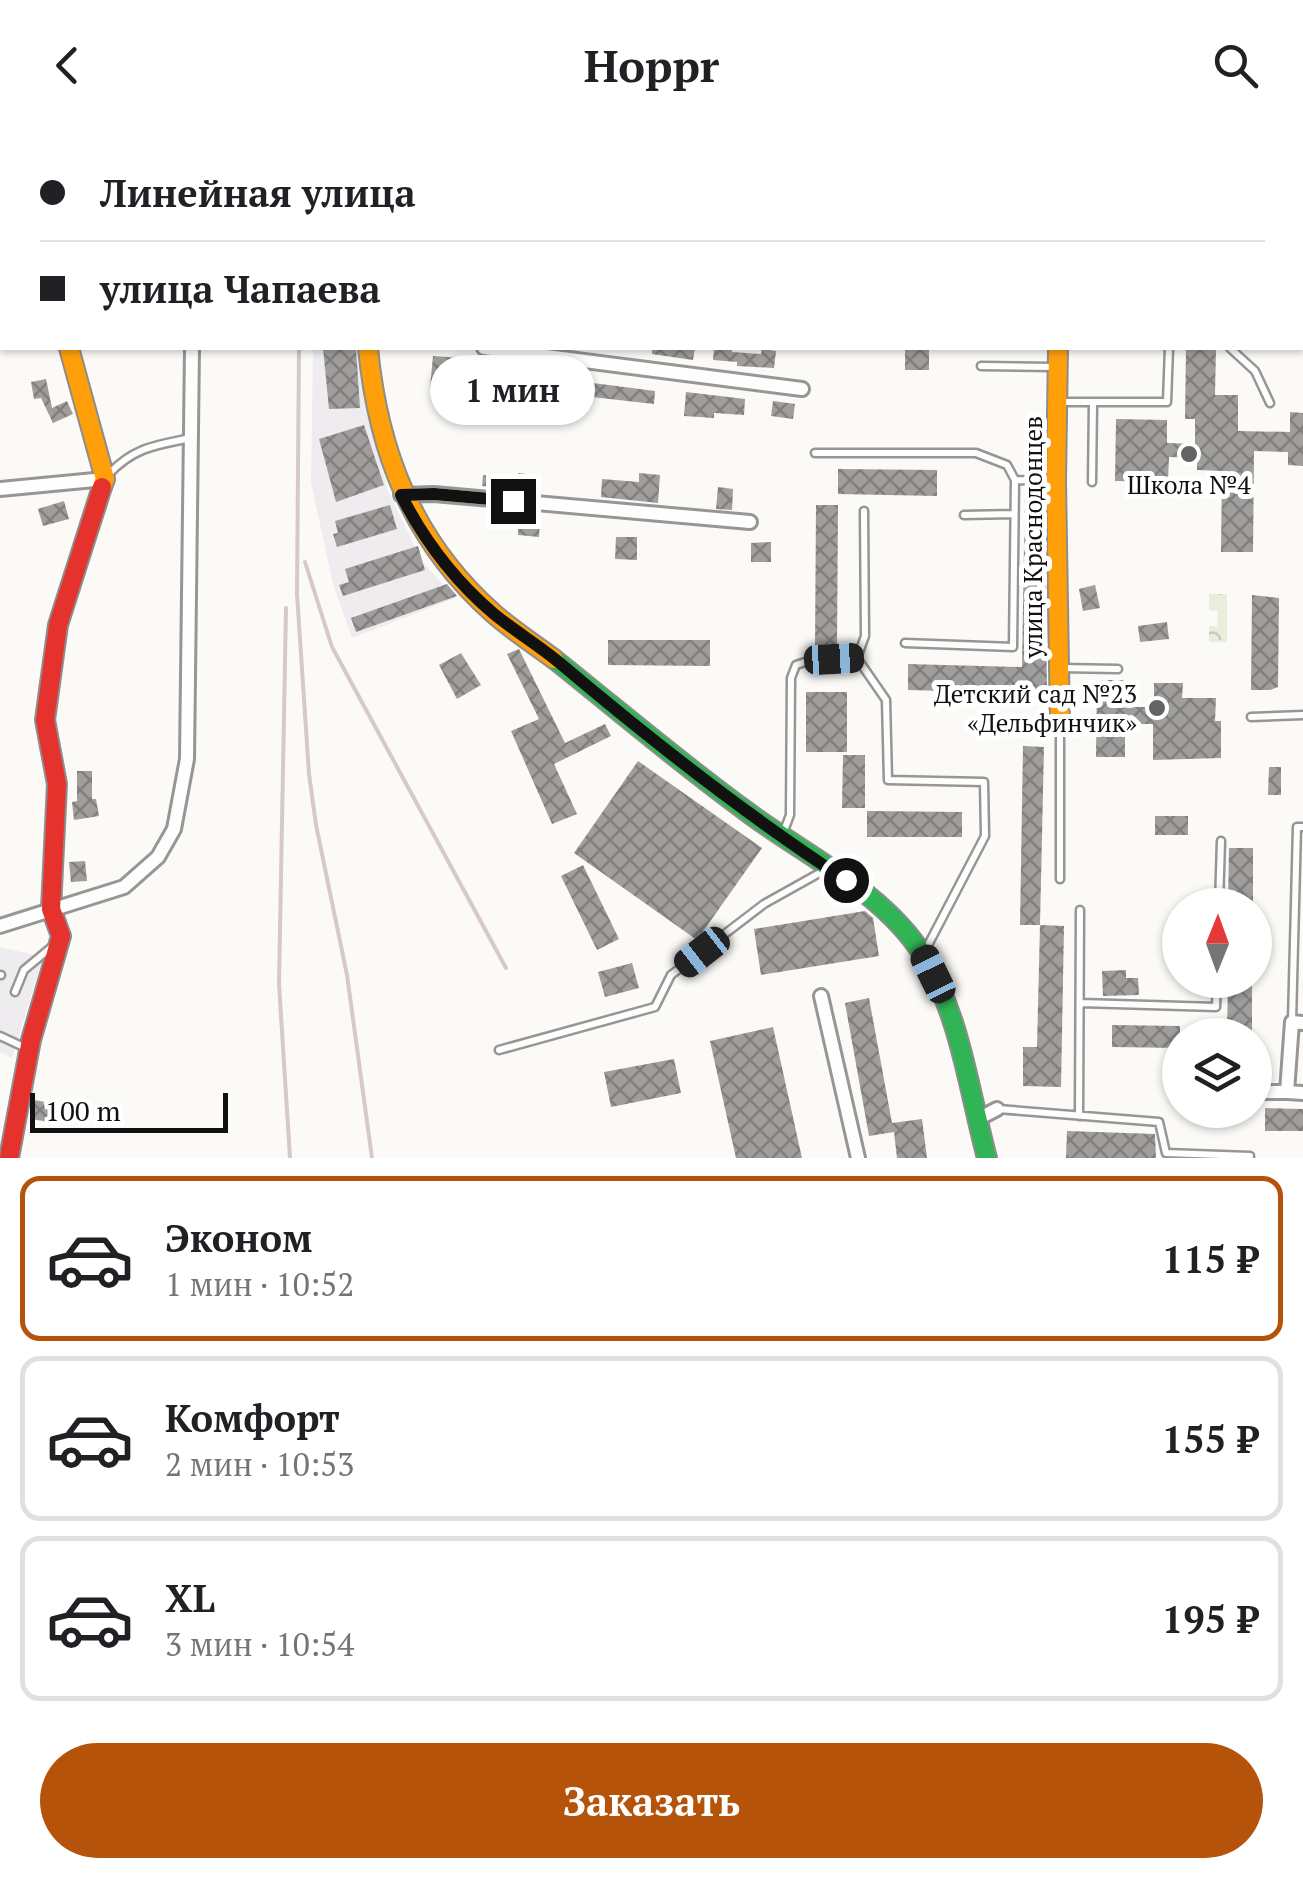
<!DOCTYPE html>
<html lang="ru">
<head>
<meta charset="utf-8">
<style>
	body { margin:0; font-family:"PT Serif",serif; background:#f6f6f6; color:#202124; height:100vh; display:flex; flex-direction:column; font-size:38px; white-space:nowrap }
	* { box-sizing:border-box; margin:0 }
	p { font-size:32px; color:#757577 }
	.icon { flex:none; width:55px; height:55px; fill:none; stroke:currentColor; stroke-width:2; stroke-linecap:round; stroke-linejoin:round }
	.map { position:relative; height:1028px; overflow:hidden }
	.side { display:flex; flex-direction:column; background:#fff; flex:1 }
	.side>* { flex:none }
	.top-card { position:absolute; left:0px; top:0px; width:1305px; height:220px; box-shadow:0 2px 8px #0004; display:grid; align-content:center; height:220px; padding:0 40px; background:#fff }
	.needle { width:65px; rotate:1deg }
	.fabs { position:absolute; left:1162px; top:758px; display:grid; gap:20px }
	.fabs a { display:grid; place-items:center; width:110px; height:110px; border-radius:50%; background:#fff; box-shadow:0 2px 8px #0004; font-size:50px }
	.scale { position:absolute; left:30px; bottom:25px; width:198px; box-sizing:border-box; padding-left:10px; border:5px solid #111; border-top:0; font-size:28px; line-height:35px; white-space:nowrap; color:#111; -webkit-text-stroke:8px #fff; paint-order:stroke }
	.end { position:absolute; width:45px; height:45px; margin:-22px; border:12px solid #111; background:#fff; box-shadow:0 0 0 5px #fff }
	.from { border-radius:50% }
	.bubble { position:absolute; height:70px; border-radius:35px; background:#fff; box-shadow:0 2px 8px #0004; font-size:32px; font-weight:600; line-height:70px; text-align:center }
	.car { position:absolute; width:30px; height:60px; margin:-30px -15px; border-radius:12px; box-shadow:0 0 8px 2px #0007; background:linear-gradient(#222 24%,#8ab4d8 0 40%,#222 0 76%,#8ab4d8 0 86%,#222 0) }
	.top-card b { display:flex; align-items:center; gap:35px; height:95px; font-size:38px }
	.top-card b+b { border-top:2px solid #e0e0e0 }
	.top-card i { width:25px; height:25px; background:#202124 }
	ul { padding:18px 0 0; list-style:none }
	li { display:flex; align-items:center; gap:30px; height:165px; margin:0 20px 15px; padding:0 20px; border:5px solid #e0e0e0; border-radius:20px }
	li div { flex:1 }
	li b { display:block; font-size:38px }
	li em { font-style:normal; font-weight:600 }
	li.current { border-color:#b45309 }
	li>.icon { width:90px; height:90px; stroke-width:1.5 }
	.button { display:flex; gap:20px; margin-top:auto; padding:20px 40px }
	.button a { flex:1; height:115px; border-radius:60px; background:#b45309; color:#fff; font-size:40px; font-weight:600; line-height:115px; text-align:center }
	header { display:flex; justify-content:space-between; align-items:center; height:130px; padding:0 40px; background:#fff; font-size:45px; font-weight:600 }
	.map>svg:first-child { display:block }
</style>
</head>
<body>
<header><svg class="icon" aria-label="back" viewBox="0 0 24 24"><path d="M15 5l-7 7 7 7"/></svg>Hoppr<svg class="icon" aria-label="search" viewBox="0 0 24 24"><circle cx="10" cy="10" r="6"/><path d="M15 15l6 6"/></svg></header>
<div class="map">
<svg width="1303" height="1028" viewBox="0 0 1303 1028">
	<defs>
		<pattern id="park-crowns" width="20" height="18" patternUnits="userSpaceOnUse" patternTransform="scale(2.5)"><rect width="20" height="18" fill="#e9eeda"/><path d="M2 6a3 3 0 1 1 6 0M12 15a3 3 0 1 1 6 0" fill="none" stroke="#c7cbba"/></pattern>
		<pattern id="building-cross-hatch" width="8" height="8" patternUnits="userSpaceOnUse" patternTransform="scale(2.5)"><rect width="8" height="8" fill="#a09e9c"/><path d="M0 0l8 8M0 8l8-8" fill="none" stroke="#817f7e"/></pattern>
	</defs>
	<rect width="100%" height="100%" fill="#fcfaf7"/>
	<path fill="#eeecee" d="M313 218H361L366 275 388 361 423 433 456 468 352 508 333 454 311 353Z
		M0 817 43 827 12 928 0 922Z"/>
	<path fill="url(#park-crowns)" d="M1209 464H1227V512H1209V496H1217L1218 481 1209 480Z"/>
	<path fill="url(#building-cross-hatch)" d="M323 218H356L360 278 329 279Z
		M652 218H695L693 230 652 224Z
		M714 218H732V222L761 224 762 219 776 221 774 238 737 236V232L713 230Z
		M905 218H929V240H905Z
		M1186 218H1216L1215 265H1238V301L1290 302V282L1303 283V336L1288 335V322L1254 321 1253 422H1221L1222 341 1197 340V328L1169 327 1168 352 1115 351 1116 289 1167 290V313L1195 314V289H1185Z
		M433 226 475 229 473 246 454 245 452 260 430 258Z
		M481 239 501 240 499 259 479 258Z
		M523 244 655 261 654 274 521 259Z
		M46 249 52 278 67 271 73 284 53 293 41 268 34 269 31 252Z
		M686 262 745 269 744 285 714 283V288L684 286Z
		M773 271 795 274 793 289 771 286Z
		M364 295 384 355 336 372 319 309Z
		M838 339 937 340V366L838 364Z
		M518 343 534 345 532 361 482 356 483 345 518 348Z
		M639 343 660 345 658 373 601 367 602 349 639 352Z
		M718 357 733 359 732 380 716 379Z
		M1025 357 1044 358 1047 559H1020V563L908 560V534L1022 537Z
		M64 371 69 389 43 396 38 379Z
		M390 375 397 399 337 417 333 404 338 403 335 391Z
		M816 375H838L837 521H815Z
		M519 389 540 391 539 407 518 405Z
		M616 407H637V430L615 429Z
		M771 412V432H751V413Z
		M418 416 425 440 343 466 339 455 349 452 345 439Z
		M447 454 457 466 356 502 351 488Z
		M1095 455 1100 478 1083 481 1079 459Z
		M1252 465 1279 468 1278 557 1270 560H1251Z
		M1167 492 1169 509 1140 512 1138 496Z
		M608 510H710V536L608 535Z
		M519 519 565 613 605 594 611 606 554 634 577 684 552 694 511 601 539 589 507 524Z
		M461 523 481 555 457 569 439 535Z
		M1097 550H1125L1124 577H1154V553H1183L1182 568H1216L1215 591H1221V628L1153 630V594H1125V627H1096Z
		M806 562H847V622H806Z
		M1023 616 1044 617 1040 795H1020Z
		M843 625H865V678H842Z
		M638 631 762 718 697 810 574 723Z
		M1269 637H1281V665H1268Z
		M77 641H92V669H96L99 686 74 690 72 672 77 671Z
		M867 681 962 682V707H867Z
		M1155 686H1188V705H1155Z
		M1229 718H1253V775H1228Z
		M85 731 87 751 71 752 69 732Z
		M583 735 619 809 597 820 561 746Z
		M865 781 873 788 879 826 761 845 754 799Z
		M1040 795 1064 796 1061 957 1023 956V917H1037Z
		M632 833 639 858 605 867 598 842Z
		M1126 840V848H1138L1139 865 1103 866 1102 841Z
		M1228 850H1252V905H1227Z
		M869 868 892 993 922 989 927 1028H897L894 1002 869 1006 845 873Z
		M1112 895 1180 896V918L1112 917Z
		M773 897 802 1028H736L710 911Z
		M674 929 681 963 611 977 604 942Z
		M34 970 64 975 61 994 31 989Z
		M1265 978 1303 979V1001H1265Z
		M1067 1001 1155 1004 1156 1028H1066Z"/>
	<g fill="none" stroke-linecap="round" stroke-linejoin="round">
		<g stroke="#979695" stroke-width="11">
			<path id="lane" d="M1230 218 1255 241 1270 273
				M981 236 1053 237
				M1059 272H1167L1169 218
				M815 323H976L1007 335 1015 350 1053 351
				M109 344C134 317 157 315 191 308
				M1092 352 1093 273
				M964 385 1014 384
				M905 513 1013 517 1015 350
				M857 528 886 570 888 650 984 652 985 706 926 819
				M1060 538 1118 539
				M1251 587 1303 585
				M782 706 790 685 791 548 796 535 811 530 857 528 865 506 864 381
				M1060 749V598
				M1219 775 1221 711
				M0 845H1
				M15 862 24 840 54 815
				M1081 873 1216 877 1217 850
				M1292 891 1297 697H1303
				M0 906 28 919
				M499 920 655 877 671 845 764 774 823 741
				M998 979 1159 992 1166 1023 1250 1026
				M1079 986 1080 780"/>
		</g>
		<g stroke="#979695" stroke-width="18">
			<path id="street" d="M195 2V0
				M0 22 2 26
				M1302 85H1303
				M484 218 802 259
				M0 359 105 349
				M401 365 434 364 750 392
				M0 796 124 757 158 727 174 699 187 629 192 218
				M821 866 858 1028
				M1303 893 1292 892 1287 962 1303 963
				M1255 962H1287
				M976 990 997 979"/>
		</g>
		<g stroke="#8d8d8b" stroke-width="22">
			<path id="fast" d="M554 529C618 580 680 633 746 681 804 725 883 761 923 825 960 885 969 961 987 1028"/>
		</g>
		<g stroke="#8d8d8b" stroke-width="22">
			<path id="slow" d="M367 0V2
				M69 218 105 349 102 357
				M368 218C378 322 413 412 493 483 512 500 534 514 554 529
				M1058 218 1056 351 1060 597"/>
		</g>
		<g stroke="#8d8d8b" stroke-width="22">
			<path id="jam" d="M9 1028 31 910 61 806 51 779 57 654 45 590 58 495 102 357"/>
		</g>
		<use href="#lane" stroke="#fffefe" stroke-width="6"/>
		<use href="#street" stroke="#fffefe" stroke-width="12"/>
		<use href="#fast" stroke="#30b455" stroke-width="18"/>
		<use href="#slow" stroke="#ff9f0a" stroke-width="18"/>
		<use href="#jam" stroke="#e5322d" stroke-width="18"/>
		<path stroke="#d7c8ca" stroke-width="4" d="M302 2V0
			M299 218 297 464 309 644 316 695 347 845 372 1028
			M305 432 332 517 506 838
			M286 478 279 854 290 1028"/>
	</g>
	<g fill="none" stroke-linecap="round" stroke-linejoin="round">
		<path stroke="#111" stroke-width="12" d="M513 371 434 364 401 365C424 410 455 451 494 484 516 502 540 516 561 534 652 611 746 685 846 750"/>
	</g>
	<g fill="#636362" stroke="#fff" stroke-width="4">
		<circle cx="1189" cy="324" r="10"/>
		<circle cx="1157" cy="578" r="10"/>
	</g>
	<g text-anchor="middle" stroke-width="10" stroke-linejoin="round" paint-order="stroke">
		<g font-size="25" fill="#111" stroke="#fff">
			<text x="1189" y="364">Школа №4</text>
			<text x="1137" y="573" text-anchor="end">Детский сад №23<tspan x="1137" dy="29">«Дельфинчик»</tspan></text>
		</g>
		<g font-size="25" fill="#111" stroke="#fff">
			<text transform="translate(1033 407) rotate(-90)" y="9">улица Краснодонцев</text>
		</g>
	</g>
</svg>
<div class="fabs">
<a><svg class="needle" viewBox="-14 -14 28 28"><path d="M0-13l5 13h-10z" fill="#e53935"/><path d="M0 13l5-13h-10z" fill="#757577"/></svg></a>
<a><svg class="icon" aria-label="layers" viewBox="0 0 24 24"><path d="M12 4l9 5-9 5-9-5zM3 14l9 5 9-5"/></svg></a>
</div>
<div class="scale">100 m</div>
<i class="end from" style="left:846px;top:750px"></i>
<i class="end" style="left:513px;top:371px"></i>
<div class="bubble" style="left:430px;top:225px;width:165px">1 мин</div>
<i class="car" style="left:834px;top:529px;rotate:87deg"></i>
<i class="car" style="left:702px;top:822px;rotate:232deg"></i>
<i class="car" style="left:933px;top:844px;rotate:334deg"></i>
<div class="top-card">
<b><i class="from"></i>Линейная улица</b>
<b><i></i>улица Чапаева</b>
</div>
</div>
<section class="side">
<ul>
<li class="current"><svg class="icon" aria-label="car" viewBox="0 0 24 24"><path d="M5 17H2v-5l4-1 3-4h7l3 4 3 1v5h-3M9 17h6M6 11h13"/><circle cx="7" cy="17" r="2"/><circle cx="17" cy="17" r="2"/></svg><div><b>Эконом</b><p>1 мин · 10:52</p></div><em>115 ₽</em></li>
<li><svg class="icon" aria-label="car" viewBox="0 0 24 24"><path d="M5 17H2v-5l4-1 3-4h7l3 4 3 1v5h-3M9 17h6M6 11h13"/><circle cx="7" cy="17" r="2"/><circle cx="17" cy="17" r="2"/></svg><div><b>Комфорт</b><p>2 мин · 10:53</p></div><em>155 ₽</em></li>
<li><svg class="icon" aria-label="car" viewBox="0 0 24 24"><path d="M5 17H2v-5l4-1 3-4h7l3 4 3 1v5h-3M9 17h6M6 11h13"/><circle cx="7" cy="17" r="2"/><circle cx="17" cy="17" r="2"/></svg><div><b>XL</b><p>3 мин · 10:54</p></div><em>195 ₽</em></li>
</ul>
<div class="button"><a>Заказать</a></div>
</section>
</body>
</html>
